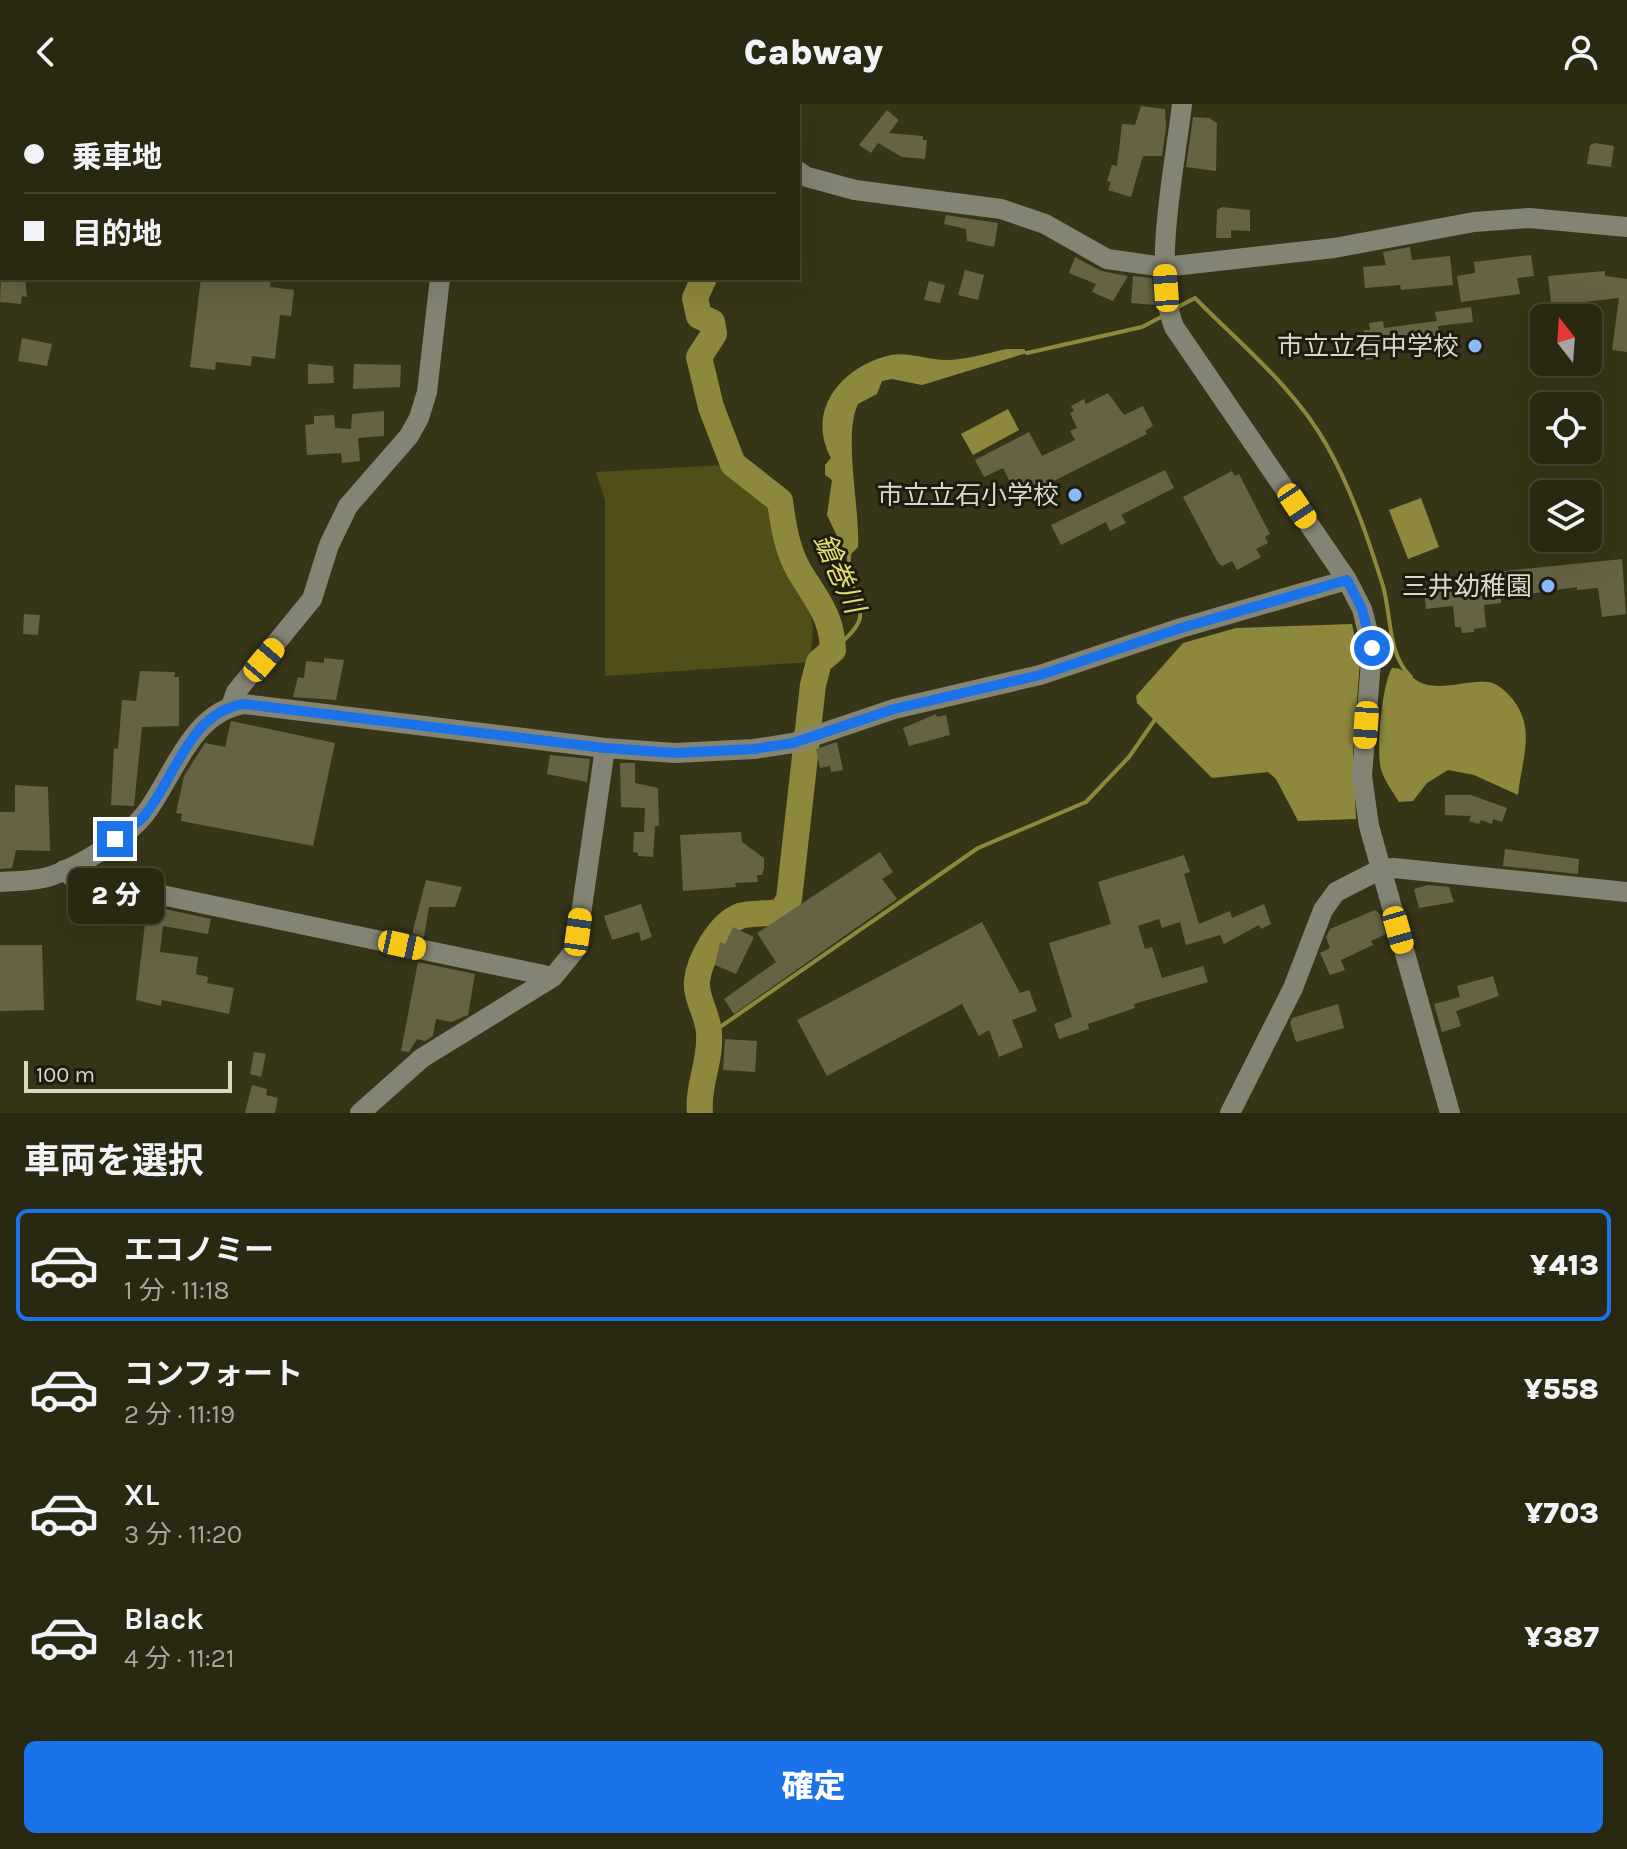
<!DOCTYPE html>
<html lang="ja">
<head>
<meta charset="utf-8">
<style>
	body { margin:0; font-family:Karla,"Noto Sans JP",sans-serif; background:#31301a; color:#f1f3f6; height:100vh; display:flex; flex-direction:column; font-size:30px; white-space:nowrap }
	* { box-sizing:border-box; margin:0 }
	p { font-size:26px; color:#a5a69f }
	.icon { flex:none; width:44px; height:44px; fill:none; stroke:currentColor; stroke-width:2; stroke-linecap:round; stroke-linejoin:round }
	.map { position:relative; height:1009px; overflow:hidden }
	.panel { display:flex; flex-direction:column; background:#292811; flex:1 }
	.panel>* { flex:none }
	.guide { position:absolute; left:0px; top:0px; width:800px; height:176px; box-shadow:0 8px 32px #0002,0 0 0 2px #454431; display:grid; align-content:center; height:176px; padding:0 24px; background:#292811 }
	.needle { width:52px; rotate:343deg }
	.tools { position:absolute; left:1530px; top:200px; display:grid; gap:16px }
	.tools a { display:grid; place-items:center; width:72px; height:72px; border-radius:12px; background:#292811; box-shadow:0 8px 32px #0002,0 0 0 2px #454431; font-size:40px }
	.scale { position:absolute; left:24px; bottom:20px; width:208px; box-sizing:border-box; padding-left:8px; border:4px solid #d9d8c7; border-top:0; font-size:22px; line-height:28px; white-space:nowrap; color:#d9d8c7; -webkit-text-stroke:6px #1d1c0f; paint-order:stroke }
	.end { position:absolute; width:36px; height:36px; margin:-18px; border:10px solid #1a73e8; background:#fff; box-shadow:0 0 0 4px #fff }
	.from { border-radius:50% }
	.bubble { position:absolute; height:56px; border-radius:12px; background:#292811; box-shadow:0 8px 32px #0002,0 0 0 2px #454431; font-size:26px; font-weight:800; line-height:56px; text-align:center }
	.car { position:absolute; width:24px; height:48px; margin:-24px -12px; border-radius:10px; box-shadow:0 0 6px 2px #0007; background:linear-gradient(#f5c518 24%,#345 0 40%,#f5c518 0 76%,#345 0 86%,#f5c518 0) }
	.guide b { display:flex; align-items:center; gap:28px; height:76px; font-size:30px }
	.guide b+b { border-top:2px solid #454431 }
	.guide i { width:20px; height:20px; background:#f1f3f6 }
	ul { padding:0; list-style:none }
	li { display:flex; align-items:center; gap:24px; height:112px; margin:0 16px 12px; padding:0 8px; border:4px solid transparent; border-radius:12px }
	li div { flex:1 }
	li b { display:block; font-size:30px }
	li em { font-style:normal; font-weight:800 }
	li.selected { border-color:#1a73e8 }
	li>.icon { width:72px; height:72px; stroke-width:1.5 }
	h2 { padding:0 24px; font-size:36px; line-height:96px }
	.primary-button { display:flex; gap:16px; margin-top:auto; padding:16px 24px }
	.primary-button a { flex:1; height:92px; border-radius:12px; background:#1a73e8; color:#fff; font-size:32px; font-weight:800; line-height:92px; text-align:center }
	header { display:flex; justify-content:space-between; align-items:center; height:104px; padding:0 24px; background:#292811; font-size:36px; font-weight:800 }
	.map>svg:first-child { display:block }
</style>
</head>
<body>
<header><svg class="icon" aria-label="back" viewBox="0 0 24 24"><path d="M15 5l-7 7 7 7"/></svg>Cabway<svg class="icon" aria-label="person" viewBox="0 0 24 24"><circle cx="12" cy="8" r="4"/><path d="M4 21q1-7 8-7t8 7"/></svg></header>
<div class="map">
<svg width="1627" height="1009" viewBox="0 0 1627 1009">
	<rect width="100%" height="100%" fill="#373517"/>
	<path fill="#524e17" d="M724 361 765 392 775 406 781 441 808 495 813 524 810 558 605 572V396L596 368Z"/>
	<path fill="#8e883c" d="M1007 245H1024L1027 249 922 281 892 275 882 277 877 290 858 300C843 331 860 404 858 443L850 451 845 449 827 411 832 376 825 371V361L831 354C805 306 842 262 891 251 908 248 929 256 946 256 966 256 987 249 1007 245Z
		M1008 305 1019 326 973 351 961 330Z
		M1421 394 1439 443 1408 455 1389 406Z
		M1352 520 1360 557 1353 649 1356 715 1298 717 1276 675 1268 668 1212 674 1137 599 1136 592 1183 539 1236 524Z
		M1392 564C1406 563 1412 577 1425 580 1444 586 1468 576 1487 578 1495 578 1503 585 1508 590 1538 621 1522 653 1518 691L1474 671 1448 666 1427 679 1413 697 1399 698C1393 688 1384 676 1381 665 1376 646 1382 580 1392 564Z"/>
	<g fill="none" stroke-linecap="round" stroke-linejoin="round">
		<path stroke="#8e883c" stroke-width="4" d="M1174 205 1195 194C1240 240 1294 283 1326 340 1351 384 1368 434 1383 482 1392 514 1387 549 1411 573
			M1027 249 1142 223 1163 212
			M833 546C870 514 863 513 849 471 847 463 850 454 849 446
			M710 930 978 744 1086 698 1129 653 1156 614"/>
		<path stroke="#8e883c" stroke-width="26" d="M676 2 677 0
			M700 1009C697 982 711 958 709 930 709 912 695 894 697 877 699 856 720 819 740 812 753 808 768 811 782 807L789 795 813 581 819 558 833 546C832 511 815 494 798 465 787 445 783 420 780 397L733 360 711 303 699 253 714 230 712 218 699 212 695 194 704 174"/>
	</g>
	<path fill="#656343" d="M1141 2 1165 5 1166 23 1162 52H1143L1131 93 1108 86 1111 78 1107 77 1112 61 1117 62 1122 20 1135 21Z
		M887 6 899 16 889 29 923 32V36H927L925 55 902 53 878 39 871 49 859 41Z
		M1193 13 1209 14 1217 19 1216 67 1186 63Z
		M1595 39 1614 42 1611 63 1587 60 1590 41Z
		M1222 103 1250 106V127L1231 126V134H1216L1217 106Z
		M946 111 998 119 994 143 967 137 966 125 944 120Z
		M1410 143 1412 156 1450 152 1453 181 1401 186 1400 181 1365 184 1363 163 1386 161 1383 148Z
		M1531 151 1534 172 1517 174 1520 190 1461 198 1457 172 1475 169 1474 158Z
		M1075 153 1101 167 1128 172 1113 197 1092 188 1096 180 1069 169Z
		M965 166 984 171 978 196 958 191Z
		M1605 167V172L1627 175V248L1612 246 1619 194 1584 198V205L1552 208 1548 172Z
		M1133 172 1152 174 1155 201 1131 199Z
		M1 174H25L27 193 22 192 21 200 0 198Z
		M201 174 271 175 270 183 294 186 291 212 280 211 275 255 252 252 251 262 216 258 215 266 190 263Z
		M929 177 945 181 940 199 924 196Z
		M1471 203 1473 218 1438 222 1440 235 1380 243 1381 254 1366 256 1363 233 1364 226H1370L1369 219 1383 217 1384 224 1437 217 1435 208Z
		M22 234 52 240 47 262 18 257Z
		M308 260 333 262 334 279 308 280Z
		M354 260 401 261 400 283 353 285Z
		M1108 289 1124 311 1143 302 1153 322 1145 327 1147 330 1024 392 1023 389 1017 392 1003 364 984 373 975 356 1029 328 1042 352 1075 336 1070 327 1077 324 1070 309 1074 307 1071 302 1084 295 1086 300Z
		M384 307V332L358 334 360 357 342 359 341 349 307 351 305 321 314 320V312L334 311 335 324 351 325 352 310Z
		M1165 366 1174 384 1121 411 1126 419 1110 427 1106 418 1061 441 1051 421Z
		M1232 367 1235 372 1239 370 1270 430 1265 433 1268 439 1256 445 1261 453 1237 466 1232 457 1222 462 1217 457 1183 393Z
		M1622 455 1626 510 1602 513 1598 484 1577 486V483L1501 494V499L1484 501 1486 523 1474 525V528L1462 529 1461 523H1455L1453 502 1426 505 1424 484 1455 481 1456 493 1487 490 1485 469Z
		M24 510 40 511 38 531 23 530Z
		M324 554 344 556 336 596 293 593 298 573 304 574 306 557 324 559Z
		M140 567 175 568 174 573H179V622L142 623 134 702 111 701 114 644 118 645 122 596 136 597Z
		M936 610 937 613 946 611 950 631 909 642 903 624Z
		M231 617 335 639 313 742 181 717 182 710 176 709 184 672 205 639 225 643Z
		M837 638 843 666 831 668 830 662 820 664 816 645Z
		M550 651 590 655 587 678 547 670Z
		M620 659H635V679L658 684 659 722H655L653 753 638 752V749L633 748 634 728H644L645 704 621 703Z
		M15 681 48 683 50 747 16 746 12 764 0 765V708H15Z
		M1445 691H1471L1507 704 1502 718 1493 715 1492 720 1481 716 1479 720 1469 717 1471 712 1445 711Z
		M741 728 742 738 764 754V764L762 771H757L758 778 735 779 736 783 683 787 680 731Z
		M1505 745 1579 755 1578 770 1503 762Z
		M880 748 893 768 882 775 897 795 734 910 724 895 776 858 757 829Z
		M1184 751 1190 768 1184 770 1199 820 1230 807 1232 814 1264 800 1271 820 1261 825 1259 821 1224 840 1220 831 1186 841 1180 818 1162 824 1159 815 1138 822 1145 845 1152 843 1162 874 1203 862 1208 878 1134 900 1135 904 1088 920 1089 925 1059 935 1054 920 1072 913 1049 839 1111 820 1098 778Z
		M426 776 462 783 455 803H429L424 833 412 830Z
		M1428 781 1449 783 1454 798 1419 804 1414 785Z
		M142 800 211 815 208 830 163 822 160 848 198 853 196 870 208 873 207 879 234 884 229 910 162 896 161 902 136 896 146 811 141 810Z
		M641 800 652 833 641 837 639 828 612 836 604 812Z
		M1375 806 1380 810 1386 830 1371 837 1373 841 1341 856 1345 866 1330 871 1320 849 1330 844 1326 833 1330 825Z
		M982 818 1020 889 1029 886 1037 907 1012 916 1023 943 999 953 989 926 979 932 962 900 827 972 797 916Z
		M733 823 754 833 736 870 715 861 720 838 725 840Z
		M0 841H42L44 906 0 907Z
		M418 858 475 870 468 911 451 918 436 915 433 932 425 937 417 935 409 948 401 947Z
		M1493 872 1499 892 1456 907 1461 922 1442 928 1434 900 1460 893 1457 882Z
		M1338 900 1344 924 1296 938 1290 919 1292 914Z
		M725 935 757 937 755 968 723 966Z
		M254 948 266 950 261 973 250 970Z
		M252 981 267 985 266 991 278 994 275 1009H245Z"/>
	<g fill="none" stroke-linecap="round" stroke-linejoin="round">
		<path stroke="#848475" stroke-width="20" d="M465 0V2
			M700 0 703 2
			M1182 0C1175 63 1152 165 1174 223L1347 476 1362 505 1372 544 1362 672 1369 722 1450 1009
			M557 2 561 0
			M781 2 783 0
			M798 67 807 73 855 86 1001 105 1045 120 1107 155 1164 163 1334 144 1474 118 1529 114 1627 123
			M0 143 2 144
			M231 602 236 588 312 495 329 441 348 402 409 332 419 314 427 288 440 174
			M64 766 71 772 553 873
			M0 778C17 777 38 777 54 771 83 760 126 734 145 710 174 672 191 608 244 600L605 644 675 649 754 645 793 639 894 605 1040 571 1181 524 1347 476
			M360 1009 422 954 553 873 576 845 605 644
			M1230 1009 1293 884 1323 806 1336 788 1381 765 1394 764 1627 788"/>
	</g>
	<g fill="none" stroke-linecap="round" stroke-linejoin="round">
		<path stroke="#1a73e8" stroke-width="10" d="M115 735C125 728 136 721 144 712 175 675 189 608 244 600L605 644 675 649 754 645 793 639 894 605 1040 571 1181 524 1347 476 1362 505 1372 544"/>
	</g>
	<g fill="#88bbfc" stroke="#1d1c0f" stroke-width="3">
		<circle cx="1475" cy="242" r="8"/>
		<circle cx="1075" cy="391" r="8"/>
		<circle cx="1548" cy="482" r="8"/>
	</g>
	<g text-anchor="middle" stroke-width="6" stroke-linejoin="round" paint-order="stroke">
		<g font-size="26" fill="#d9d8c7" stroke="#1d1c0f" text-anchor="end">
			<text x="1459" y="251">市立立石中学校</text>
			<text x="1059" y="400">市立立石小学校</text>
			<text x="1532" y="491">三井幼稚園</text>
		</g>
		<g font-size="28" font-style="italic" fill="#e2da70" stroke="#1d1c0f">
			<text transform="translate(840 469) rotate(66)" y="10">鎗巻川</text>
		</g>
	</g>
</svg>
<div class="tools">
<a><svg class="needle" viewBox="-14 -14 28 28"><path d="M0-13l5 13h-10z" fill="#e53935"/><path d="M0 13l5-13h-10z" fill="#a5a69f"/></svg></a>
<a><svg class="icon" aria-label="locate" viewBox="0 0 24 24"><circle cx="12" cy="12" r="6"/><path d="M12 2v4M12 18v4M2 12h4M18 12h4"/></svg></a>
<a><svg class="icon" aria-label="layers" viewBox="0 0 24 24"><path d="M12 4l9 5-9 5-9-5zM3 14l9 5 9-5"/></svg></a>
</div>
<div class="scale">100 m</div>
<i class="end from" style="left:1372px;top:544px"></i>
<i class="end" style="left:115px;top:735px"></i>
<div class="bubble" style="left:68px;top:764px;width:96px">2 分</div>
<i class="car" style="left:1166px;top:184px;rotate:356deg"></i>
<i class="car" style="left:1297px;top:402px;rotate:146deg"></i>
<i class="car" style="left:264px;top:556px;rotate:40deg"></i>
<i class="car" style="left:1366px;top:621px;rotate:184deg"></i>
<i class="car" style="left:1398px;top:826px;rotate:164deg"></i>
<i class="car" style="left:578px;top:828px;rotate:8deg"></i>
<i class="car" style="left:402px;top:841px;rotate:102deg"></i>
<div class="guide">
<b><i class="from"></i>乗車地</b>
<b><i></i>目的地</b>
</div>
</div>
<section class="panel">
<h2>車両を選択</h2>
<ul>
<li class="selected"><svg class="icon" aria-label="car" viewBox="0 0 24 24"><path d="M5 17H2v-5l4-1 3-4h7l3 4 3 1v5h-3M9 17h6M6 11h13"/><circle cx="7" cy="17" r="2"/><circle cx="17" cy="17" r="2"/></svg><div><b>エコノミー</b><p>1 分 · 11:18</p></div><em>¥413</em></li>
<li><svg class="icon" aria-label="car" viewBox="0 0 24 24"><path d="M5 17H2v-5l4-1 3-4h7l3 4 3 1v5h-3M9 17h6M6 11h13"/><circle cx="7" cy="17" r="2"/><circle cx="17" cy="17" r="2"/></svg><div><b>コンフォート</b><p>2 分 · 11:19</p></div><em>¥558</em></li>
<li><svg class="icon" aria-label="car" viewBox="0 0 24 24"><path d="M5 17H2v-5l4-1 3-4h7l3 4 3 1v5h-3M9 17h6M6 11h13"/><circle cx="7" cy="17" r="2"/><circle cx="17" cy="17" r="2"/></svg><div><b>XL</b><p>3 分 · 11:20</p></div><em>¥703</em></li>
<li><svg class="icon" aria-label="car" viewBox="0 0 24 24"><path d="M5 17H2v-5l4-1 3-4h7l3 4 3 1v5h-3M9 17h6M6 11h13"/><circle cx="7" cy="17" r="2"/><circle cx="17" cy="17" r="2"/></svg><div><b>Black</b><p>4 分 · 11:21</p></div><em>¥387</em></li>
</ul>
<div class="primary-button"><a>確定</a></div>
</section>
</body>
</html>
